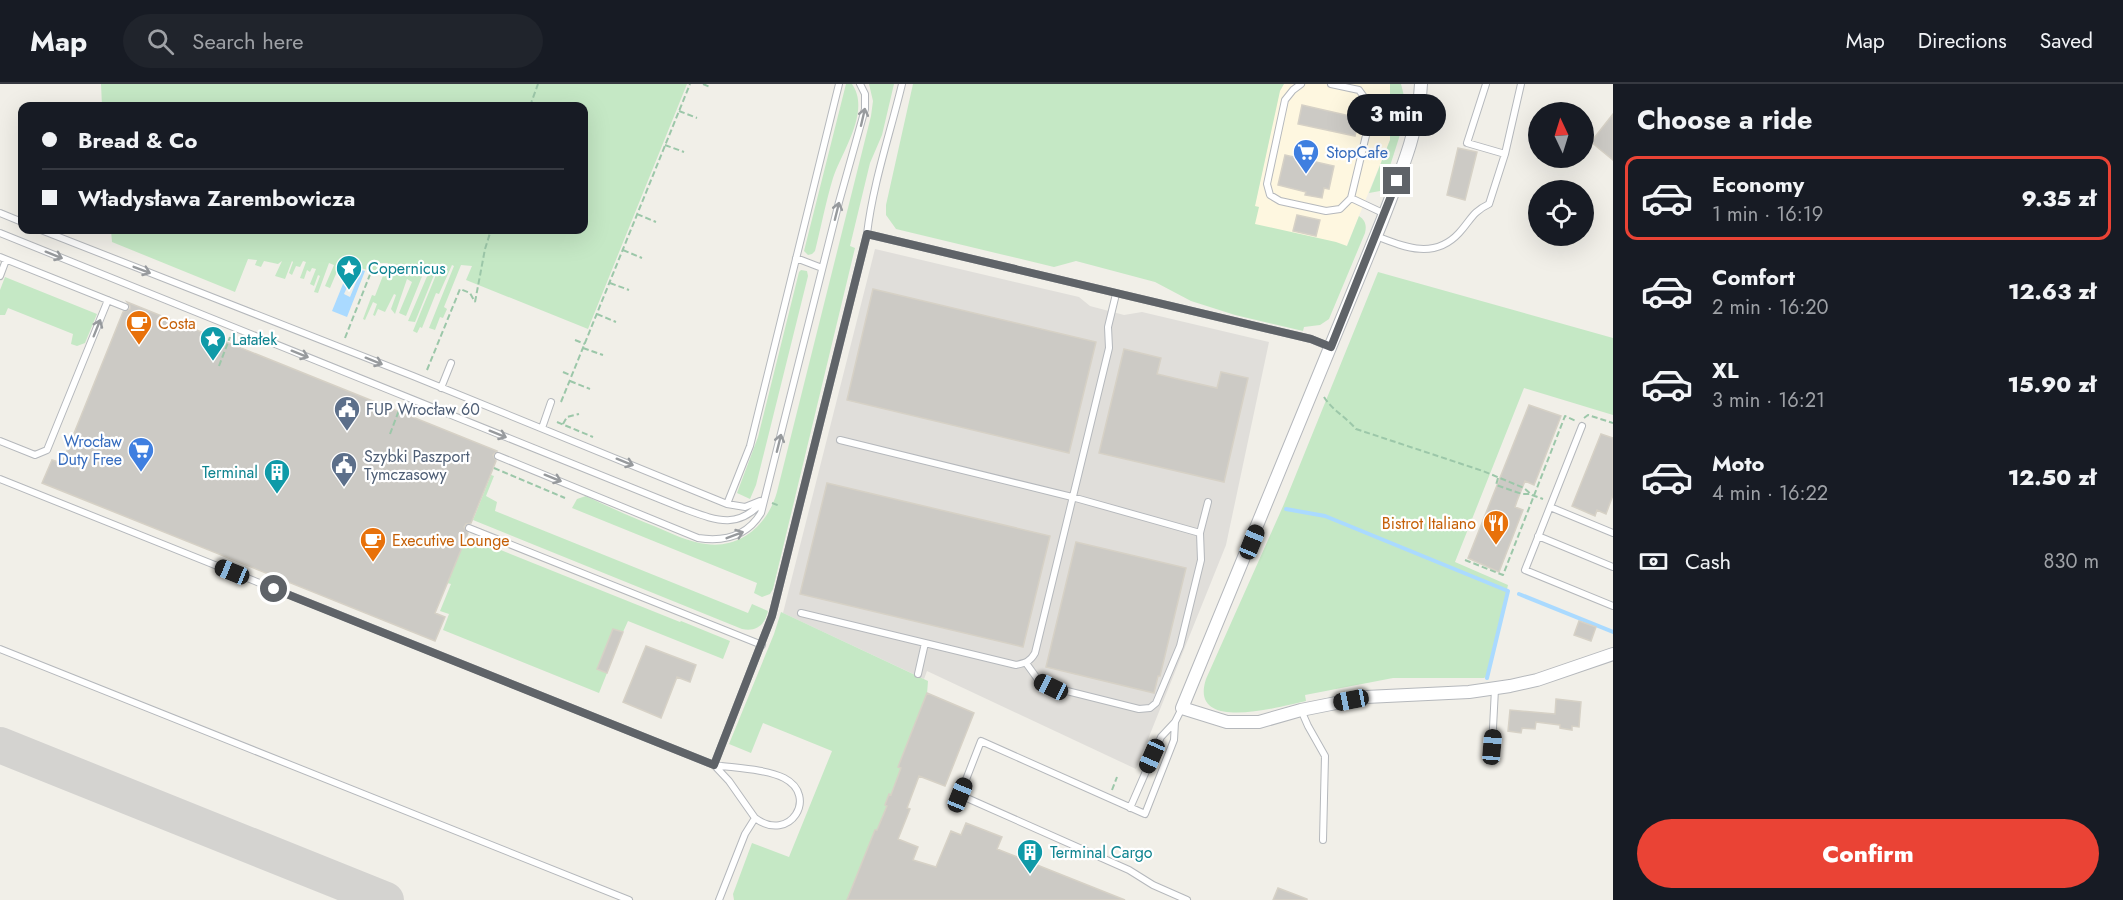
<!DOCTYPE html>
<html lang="en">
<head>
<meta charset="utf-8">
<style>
	body { margin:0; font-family:Jost,sans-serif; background:#20242c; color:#f1f3f6; height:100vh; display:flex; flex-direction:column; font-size:22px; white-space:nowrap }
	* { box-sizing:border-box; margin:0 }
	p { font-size:20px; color:#9ea1a6 }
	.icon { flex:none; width:33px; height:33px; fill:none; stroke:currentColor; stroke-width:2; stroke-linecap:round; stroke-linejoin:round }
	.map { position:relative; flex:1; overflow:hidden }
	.side { display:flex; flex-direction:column; background:#171b24; width:510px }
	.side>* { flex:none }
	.guide { position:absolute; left:18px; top:18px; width:570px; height:132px; border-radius:12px; box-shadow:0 6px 24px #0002; display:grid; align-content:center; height:132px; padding:0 24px; background:#171b24 }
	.needle { width:39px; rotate:356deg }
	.tools { position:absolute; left:1528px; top:18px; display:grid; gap:12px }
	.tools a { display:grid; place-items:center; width:66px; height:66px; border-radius:50%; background:#171b24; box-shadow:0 6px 24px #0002; font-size:30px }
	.end { position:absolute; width:27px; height:27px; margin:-14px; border:8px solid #5f6368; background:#fff; box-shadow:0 0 0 3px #fff }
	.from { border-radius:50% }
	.bubble { position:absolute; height:42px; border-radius:21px; background:#171b24; box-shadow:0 6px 24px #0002; font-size:20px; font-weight:800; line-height:42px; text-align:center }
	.car { position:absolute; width:18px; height:36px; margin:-18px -9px; border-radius:8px; box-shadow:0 0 4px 2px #0007; background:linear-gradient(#222 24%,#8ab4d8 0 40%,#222 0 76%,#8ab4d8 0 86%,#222 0) }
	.guide b { display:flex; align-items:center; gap:21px; height:57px; font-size:22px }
	.guide b+b { border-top:2px solid #363941 }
	.guide i { width:15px; height:15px; background:#f1f3f6 }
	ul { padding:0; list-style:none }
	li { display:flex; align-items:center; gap:18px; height:84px; margin:0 12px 9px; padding:0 12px; border:3px solid transparent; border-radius:12px }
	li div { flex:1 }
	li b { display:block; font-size:22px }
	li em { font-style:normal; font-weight:800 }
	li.current { border-color:#ea4335 }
	li>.icon { width:54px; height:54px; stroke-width:1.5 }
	h2 { padding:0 24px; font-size:27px; line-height:72px }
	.pay { display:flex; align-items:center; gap:15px; height:66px; padding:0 24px; font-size:22px }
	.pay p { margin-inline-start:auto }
	.action { display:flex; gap:12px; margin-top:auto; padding:12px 24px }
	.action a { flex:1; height:69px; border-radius:36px; background:#ea4335; color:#fff; font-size:24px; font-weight:800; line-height:69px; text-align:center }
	header { display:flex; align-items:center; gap:36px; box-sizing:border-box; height:84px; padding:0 30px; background:#171b24; border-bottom:2px solid #363941 }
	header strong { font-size:28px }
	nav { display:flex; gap:33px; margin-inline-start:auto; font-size:21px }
	.search { width:420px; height:54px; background:#20242c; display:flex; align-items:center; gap:15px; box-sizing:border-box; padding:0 21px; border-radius:33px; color:#9ea1a6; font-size:22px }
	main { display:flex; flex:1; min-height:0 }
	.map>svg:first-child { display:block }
</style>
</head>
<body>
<header>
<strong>Map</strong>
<div class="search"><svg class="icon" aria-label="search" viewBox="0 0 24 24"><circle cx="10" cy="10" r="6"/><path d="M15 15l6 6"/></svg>Search here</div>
<nav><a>Map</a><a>Directions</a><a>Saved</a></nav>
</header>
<main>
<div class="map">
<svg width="1613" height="816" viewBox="0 0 1613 816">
	<rect width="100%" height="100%" fill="#f1efe8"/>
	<path fill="#fef7e0" d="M1281 0H1390V56L1343 171 1249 149Z"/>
	<path fill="#e0deda" d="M875 165 1079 213 1090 222 1124 231 1142 228 1269 258 1226 461 1136 685 927 587 924 595 783 529Z"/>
	<path fill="#c5e8c5" d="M101 0H687L588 245 466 196 472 182 461 181 444 223 447 225 443 234 440 233 435 246 429 244 454 182 452 181 439 210 436 209 422 244 420 243 417 249 413 247 436 191H434L415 238 408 237 431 183 426 191 423 190 406 232 399 229 412 198 407 195 395 230 391 225 396 211 394 210 385 228 378 225 375 232 373 231 377 220 373 218 365 236 363 235 372 211 375 212 388 179H380L376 188 360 184 362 179 358 178 351 196 344 193 349 179 341 178 330 204 325 202 334 181 329 179 318 209 314 208 320 192 318 191 314 202 310 200 316 185 312 184 310 188 307 186 304 195 300 194 306 178 303 177 300 183 296 182 292 191 289 189 293 178 292 177 285 195 275 192 282 177 278 180 264 177 261 183 255 181 257 176 248 175 235 208 112 158 111 146H584V22H102Z
		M846 0H852C871 27 842 67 833 94 826 117 821 143 815 167L812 170 808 171 804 167Z
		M869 0H894L882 51 870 79 850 162 855 164 773 505 770 510 762 513 754 509 757 499 572 424 577 415 586 412C609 423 631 433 654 442 671 449 688 458 706 460 741 465 768 440 777 408L871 32 873 17Z
		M913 0H1284L1280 7 1255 122 1259 123 1255 140 1336 158 1347 162 1359 132C1365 136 1367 141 1365 149L1329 235 1320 241 1304 243 1303 247 1235 231 1191 217 1155 198 1076 177 1054 183 896 145 886 131V121Z
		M1390 0H1401L1407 24 1405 35 1383 104 1380 107 1369 109 1390 56Z
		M801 186 807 187 808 192 756 401 750 415 737 409 758 353 799 188Z
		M1378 188 1613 254V331L1524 304 1455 478 1508 501 1487 592 1484 594H1393L1305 611 1306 617C1282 622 1188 650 1206 595L1284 420Z
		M5 193 97 230 85 259 77 262 71 260 73 250 8 224 5 231H0V206Z
		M491 391 494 392 486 412 497 418 495 427 748 529 752 520 768 527C765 541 756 548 742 545L473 436Z
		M466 452 680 538 681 537 730 557 723 575 628 537 623 548 613 545 597 585 607 589 599 609 443 546 449 530 440 527 451 500 447 499Z
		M781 528 928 597 927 610 898 683 901 684 891 711 889 710 885 720 887 722 877 746H875L847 816H734L733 810 752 759 789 773 832 667 763 639 751 669 729 660 774 550Z"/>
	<path fill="#aadaff" d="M361 186 365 187 347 233 332 227 345 195 350 197 344 210 350 213Z"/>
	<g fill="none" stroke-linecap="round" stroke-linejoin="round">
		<path stroke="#aadaff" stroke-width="4" d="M1286 425 1325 432 1508 507 1487 594
			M1519 510 1613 548"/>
		<path stroke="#d4d3d0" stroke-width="36" d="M0 661 386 816"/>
	</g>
	<path fill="#cccac5" stroke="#d6d1c6" stroke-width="1.5" d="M1302 21 1359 34 1355 52 1298 40Z
		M1613 30V76L1591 58Z
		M1458 64 1477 68 1465 116 1447 111Z
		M1285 71 1334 82 1329 105 1324 104 1322 114 1305 111 1306 108 1278 101Z
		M1297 131 1320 136 1316 152 1293 147Z
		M873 205 1096 258 1069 369 847 316Z
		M127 218 497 367 493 371 496 377 471 439 466 440 464 443 468 449 435 529 445 533 435 557 42 399 52 376 62 379 123 228 130 225V222Z
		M1124 265 1161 274 1157 290 1182 296 1217 304 1221 288 1248 294 1224 398 1099 369Z
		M1529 321 1561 332 1534 401 1525 397 1517 417 1515 423 1523 426 1499 488 1468 474Z
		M1601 350 1613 354V411L1606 430 1597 426 1595 432 1572 422Z
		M827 399 1050 452 1023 563 800 510Z
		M1076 458 1186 484 1160 592H1158L1154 609 1046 583Z
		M1579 537 1596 543 1591 557 1574 551Z
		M613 545 623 548 607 589 597 585Z
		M646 562 696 581 690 598 677 593 661 634 623 618Z
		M927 609 974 629 945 702 919 692 907 724 910 725 898 755 918 763 913 776 936 783 951 747 961 751 966 739 1002 753 997 765 1125 816H847L875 746H877L887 722 885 721 889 710 891 711 901 684 898 683Z
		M1556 615 1581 618 1579 643 1572 642V646L1560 644V641L1536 638 1535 645 1522 644 1521 649 1508 647 1510 626 1555 630Z
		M1278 804 1307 815V816H1273Z"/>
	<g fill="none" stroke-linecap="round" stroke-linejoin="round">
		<g stroke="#b5b8bc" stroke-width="8">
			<path id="lane" d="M1301 0 1293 6 1285 16 1267 100 1270 111 1280 117 1326 127 1340 125 1351 114 1369 39 1367 17 1359 6 1331 0
				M1486 0 1467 59 1505 70
				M1351 114 1385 130
				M0 129 22 138
				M41 146 413 292 727 420 745 423 760 417
				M0 149 682 424C715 436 738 447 764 416
				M867 150 1311 255 1330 263
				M1376 152C1404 163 1434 176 1459 149 1471 136 1472 128 1489 120L1505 70 1521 0
				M0 173 125 223
				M796 174 822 184
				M0 192 6 176
				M441 304 451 279
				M1582 342 1525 486 1613 522
				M542 344 551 318
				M840 356 1072 413 1200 449
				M0 357 35 371 47 366 108 216
				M498 372 698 454C724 458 747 452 761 429L839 118 865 25V10L860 0
				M0 395 714 681C734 684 766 685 784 694 819 712 790 760 755 734L729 697 714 681
				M727 420 750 362 839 0
				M1550 423 1613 449
				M469 444 762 561
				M1538 452 1613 483
				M801 529 1016 581C1025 579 1030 578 1035 569L1109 264 1108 243 1116 210
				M0 565 629 816
				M1026 579 1039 597 1051 603 1139 625 1150 624 1156 619 1180 562 1201 476 1200 449 1208 418
				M918 590 925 559
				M1301 626 1308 642 1325 672 1323 756
				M1175 638 1174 656 1145 730 981 657 960 711 1129 786 1153 801 1187 816
				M1492 663 1495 605
				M714 681 772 532 867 150C873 99 890 50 902 0
				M1130 724 1161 653 1175 638 1182 624
				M719 816 745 750 755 734"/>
		</g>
		<g stroke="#b5b8bc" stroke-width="14">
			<path id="street" d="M1421 0C1419 48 1399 92 1382 137L1182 624 1227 638H1259L1301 626 1366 613 1469 608 1510 602 1537 596 1613 570"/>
		</g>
		<path stroke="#9cc7a9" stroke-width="2" stroke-dasharray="6 3" stroke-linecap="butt" d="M703 0 710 3
			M530 22 538 0
			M679 27 697 34
			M665 61 684 68
			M637 130 656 138
			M623 166 642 174
			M610 199 629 206
			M475 218 485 165 491 146
			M597 230 616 238
			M345 254 371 188
			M575 256 585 260
			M583 264 603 271
			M219 282 230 253
			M427 286 460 205 470 209 475 218
			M563 288 572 292
			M570 297 590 305
			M1324 313C1332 326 1346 333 1356 345L1483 387 1524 404 1532 411 1543 415
			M561 318 690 0
			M1584 334 1588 331 1613 339
			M557 338 593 353
			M563 340 567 333 579 330
			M390 350 401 321
			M494 384 565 414
			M1498 394 1496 401 1522 410H1530
			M772 419 780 422
			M1465 476 1503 491 1565 332 1576 337
			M1112 706 1117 693"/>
		<use href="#lane" stroke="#fff" stroke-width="6"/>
		<use href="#street" stroke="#fff" stroke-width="12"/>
	</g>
	<defs><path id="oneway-shaft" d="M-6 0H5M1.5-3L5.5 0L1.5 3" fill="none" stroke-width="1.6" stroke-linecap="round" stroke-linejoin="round" transform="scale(1.5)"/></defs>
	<g stroke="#979a9d">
		<use href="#oneway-shaft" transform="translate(863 33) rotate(-77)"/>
		<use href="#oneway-shaft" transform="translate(837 127) rotate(-76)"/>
		<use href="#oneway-shaft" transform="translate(54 171) rotate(22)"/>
		<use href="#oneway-shaft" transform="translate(142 186) rotate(21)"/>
		<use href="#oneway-shaft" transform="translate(97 244) rotate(-68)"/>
		<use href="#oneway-shaft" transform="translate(300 270) rotate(22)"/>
		<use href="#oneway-shaft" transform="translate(374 277) rotate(22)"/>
		<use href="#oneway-shaft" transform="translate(498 350) rotate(22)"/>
		<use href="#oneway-shaft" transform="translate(779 359) rotate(-76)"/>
		<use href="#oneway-shaft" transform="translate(625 378) rotate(22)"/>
		<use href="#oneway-shaft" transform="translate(553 394) rotate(22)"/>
		<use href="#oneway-shaft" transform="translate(735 451) rotate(-21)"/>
	</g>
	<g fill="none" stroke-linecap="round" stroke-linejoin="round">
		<path stroke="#5f6368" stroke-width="8" d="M274 505 714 681 772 532 867 150 1311 255 1331 263 1397 97"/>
	</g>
	<defs>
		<g id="supermarket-pin" transform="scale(1.35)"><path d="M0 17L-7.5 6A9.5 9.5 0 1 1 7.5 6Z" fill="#3f7fe0" stroke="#fff"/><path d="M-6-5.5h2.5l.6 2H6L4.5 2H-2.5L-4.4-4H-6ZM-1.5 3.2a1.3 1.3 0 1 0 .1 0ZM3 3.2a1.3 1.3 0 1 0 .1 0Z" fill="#fff"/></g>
		<g id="sight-pin" transform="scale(1.35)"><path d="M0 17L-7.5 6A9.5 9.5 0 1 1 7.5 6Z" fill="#0f9aa8" stroke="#fff"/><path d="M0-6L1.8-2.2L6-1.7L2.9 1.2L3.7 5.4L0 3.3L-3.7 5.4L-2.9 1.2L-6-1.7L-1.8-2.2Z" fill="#fff"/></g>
		<g id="cafe-pin" transform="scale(1.35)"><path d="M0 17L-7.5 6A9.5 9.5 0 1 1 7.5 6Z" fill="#e8710a" stroke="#fff"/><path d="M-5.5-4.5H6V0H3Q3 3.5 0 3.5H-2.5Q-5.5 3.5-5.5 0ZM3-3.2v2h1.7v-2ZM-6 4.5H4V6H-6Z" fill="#fff"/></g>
		<g id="civic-pin" transform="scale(1.35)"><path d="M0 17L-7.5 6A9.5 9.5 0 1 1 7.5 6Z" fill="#5c6f8a" stroke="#fff"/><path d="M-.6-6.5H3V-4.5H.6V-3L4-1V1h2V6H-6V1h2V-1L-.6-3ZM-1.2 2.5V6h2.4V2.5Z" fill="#fff"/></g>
		<g id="building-pin" transform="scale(1.35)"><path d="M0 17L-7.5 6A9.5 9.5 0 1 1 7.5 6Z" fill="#0f9aa8" stroke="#fff"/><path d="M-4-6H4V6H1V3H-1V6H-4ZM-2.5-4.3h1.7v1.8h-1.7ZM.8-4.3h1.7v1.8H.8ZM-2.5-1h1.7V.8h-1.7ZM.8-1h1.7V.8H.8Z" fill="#fff"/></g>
		<g id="restaurant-pin" transform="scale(1.35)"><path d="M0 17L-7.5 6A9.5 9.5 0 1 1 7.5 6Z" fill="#e8710a" stroke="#fff"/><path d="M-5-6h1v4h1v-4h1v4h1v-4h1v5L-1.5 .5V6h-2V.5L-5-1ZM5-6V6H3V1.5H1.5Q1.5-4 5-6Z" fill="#fff"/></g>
	</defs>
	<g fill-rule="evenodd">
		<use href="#supermarket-pin" x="1306" y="68"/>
		<use href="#sight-pin" x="349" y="184"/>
		<use href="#cafe-pin" x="139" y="239"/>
		<use href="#sight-pin" x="213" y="255"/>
		<use href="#civic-pin" x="347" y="325"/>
		<use href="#supermarket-pin" x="141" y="366"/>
		<use href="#civic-pin" x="344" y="381"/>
		<use href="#building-pin" x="277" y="388"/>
		<use href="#restaurant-pin" x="1496" y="439"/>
		<use href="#cafe-pin" x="373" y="456"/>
		<use href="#building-pin" x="1030" y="768"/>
	</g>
	<g text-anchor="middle" stroke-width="4.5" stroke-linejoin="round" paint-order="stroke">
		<g font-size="16" fill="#366cbe" stroke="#fff" text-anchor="start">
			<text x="1326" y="74">StopCafe</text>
			<text x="122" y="363" text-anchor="end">Wrocław<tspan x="122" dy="18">Duty Free</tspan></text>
		</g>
		<g font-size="16" fill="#0d838f" stroke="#fff" text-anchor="start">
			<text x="368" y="190">Copernicus</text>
			<text x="232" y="261">Latałek</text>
			<text x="258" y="394" text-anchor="end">Terminal</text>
			<text x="1050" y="774">Terminal Cargo</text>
		</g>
		<g font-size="16" fill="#c56008" stroke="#fff" text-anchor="start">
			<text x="158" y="245">Costa</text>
			<text x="1476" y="445" text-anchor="end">Bistrot Italiano</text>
			<text x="392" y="462">Executive Lounge</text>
		</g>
		<g font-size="16" fill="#4e5e75" stroke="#fff" text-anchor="start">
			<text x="366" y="331">FUP Wrocław 60</text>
			<text x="364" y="378">Szybki Paszport<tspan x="364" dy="18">Tymczasowy</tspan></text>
		</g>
	</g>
</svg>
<div class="tools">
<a><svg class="needle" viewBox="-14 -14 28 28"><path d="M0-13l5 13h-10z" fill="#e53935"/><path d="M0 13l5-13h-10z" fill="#9ea1a6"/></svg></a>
<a><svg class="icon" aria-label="locate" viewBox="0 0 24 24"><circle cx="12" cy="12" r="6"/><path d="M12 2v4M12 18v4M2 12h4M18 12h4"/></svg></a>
</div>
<i class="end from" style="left:274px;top:505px"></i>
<i class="end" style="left:1397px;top:97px"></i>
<div class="bubble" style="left:1347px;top:10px;width:99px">3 min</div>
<i class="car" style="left:1252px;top:458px;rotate:22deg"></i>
<i class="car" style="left:232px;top:488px;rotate:292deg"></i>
<i class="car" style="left:1051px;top:603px;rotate:296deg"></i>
<i class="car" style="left:1351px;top:616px;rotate:259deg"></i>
<i class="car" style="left:1492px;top:663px;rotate:5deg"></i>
<i class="car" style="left:1152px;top:672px;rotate:204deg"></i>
<i class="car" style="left:960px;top:711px;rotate:22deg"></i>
<div class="guide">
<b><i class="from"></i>Bread &amp; Co</b>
<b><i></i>Władysława Zarembowicza</b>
</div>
</div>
<section class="side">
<h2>Choose a ride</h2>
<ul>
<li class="current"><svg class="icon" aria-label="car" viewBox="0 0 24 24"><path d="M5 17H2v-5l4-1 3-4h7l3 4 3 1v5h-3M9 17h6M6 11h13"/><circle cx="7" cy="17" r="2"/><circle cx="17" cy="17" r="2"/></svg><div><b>Economy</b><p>1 min · 16:19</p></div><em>9.35 zł</em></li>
<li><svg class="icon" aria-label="car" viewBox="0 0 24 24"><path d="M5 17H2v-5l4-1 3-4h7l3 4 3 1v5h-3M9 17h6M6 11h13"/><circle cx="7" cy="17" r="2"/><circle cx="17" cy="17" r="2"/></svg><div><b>Comfort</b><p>2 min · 16:20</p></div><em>12.63 zł</em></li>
<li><svg class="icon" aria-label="car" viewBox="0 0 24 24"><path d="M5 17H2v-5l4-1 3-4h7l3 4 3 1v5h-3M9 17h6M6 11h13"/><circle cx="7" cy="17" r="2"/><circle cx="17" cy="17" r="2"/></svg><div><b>XL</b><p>3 min · 16:21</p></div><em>15.90 zł</em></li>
<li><svg class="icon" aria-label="car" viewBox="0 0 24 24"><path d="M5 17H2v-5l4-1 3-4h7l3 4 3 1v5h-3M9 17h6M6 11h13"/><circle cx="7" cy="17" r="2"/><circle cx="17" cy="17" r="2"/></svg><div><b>Moto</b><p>4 min · 16:22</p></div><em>12.50 zł</em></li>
</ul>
<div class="pay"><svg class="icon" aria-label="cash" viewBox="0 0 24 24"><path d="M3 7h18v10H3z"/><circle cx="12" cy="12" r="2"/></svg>Cash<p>830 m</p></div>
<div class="action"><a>Confirm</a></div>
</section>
</main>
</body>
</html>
